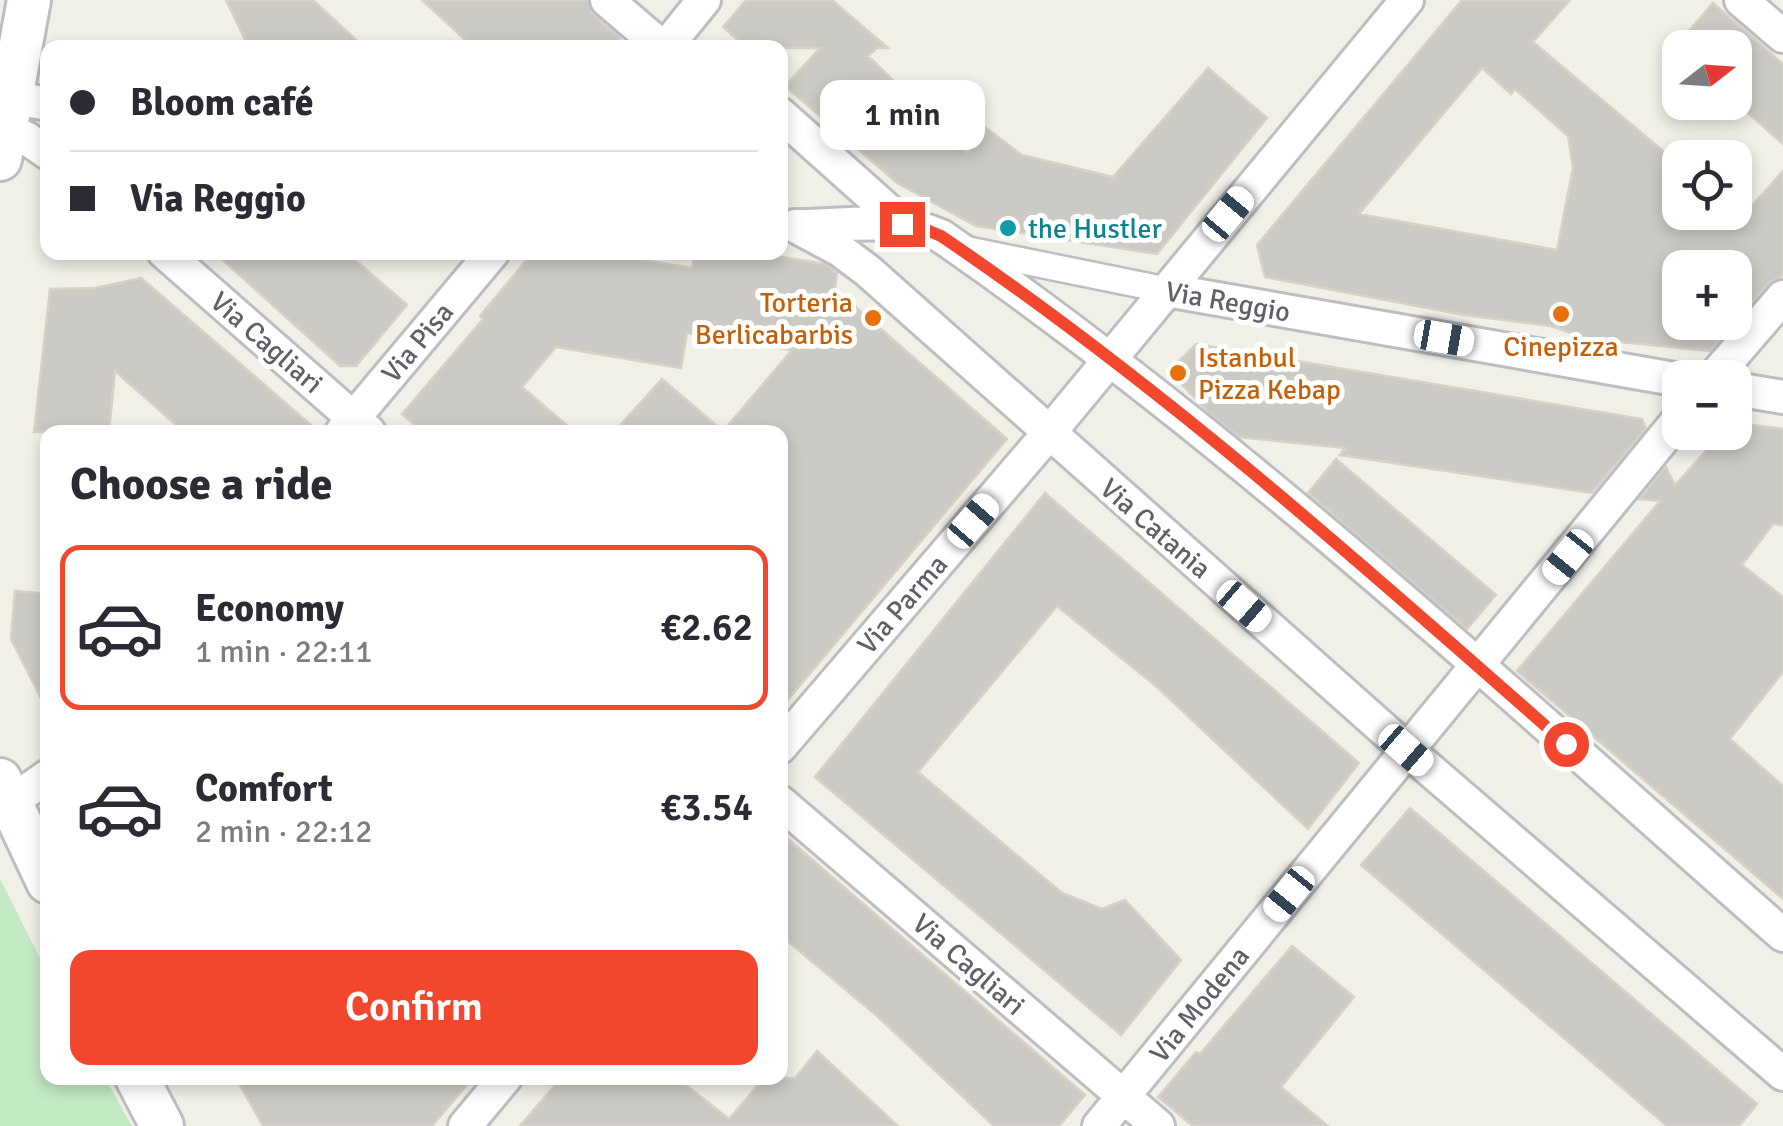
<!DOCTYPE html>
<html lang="en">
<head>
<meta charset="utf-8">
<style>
	body { margin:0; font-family:Signika,sans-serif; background:#f7f7f7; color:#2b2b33; height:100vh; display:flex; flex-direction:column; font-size:38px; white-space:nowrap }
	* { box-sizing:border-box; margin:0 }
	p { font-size:32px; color:#7c7c81 }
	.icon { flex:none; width:55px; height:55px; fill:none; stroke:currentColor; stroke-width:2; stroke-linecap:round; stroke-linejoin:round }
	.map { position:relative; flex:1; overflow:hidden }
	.details { position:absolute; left:40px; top:425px; width:748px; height:660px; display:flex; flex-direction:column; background:#fff; border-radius:20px; box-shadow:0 5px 15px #0003 }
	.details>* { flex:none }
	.top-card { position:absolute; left:40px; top:40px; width:748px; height:220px; border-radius:20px; box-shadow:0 5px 15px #0003; display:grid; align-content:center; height:220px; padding:0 30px; background:#fff }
	.needle { width:65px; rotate:73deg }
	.controls { position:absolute; left:1662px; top:30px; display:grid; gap:20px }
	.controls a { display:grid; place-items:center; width:90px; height:90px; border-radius:20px; background:#fff; box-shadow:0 5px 15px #0003; font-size:50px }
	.end { position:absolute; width:45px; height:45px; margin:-22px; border:12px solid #f2462d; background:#fff; box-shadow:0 0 0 5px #fff }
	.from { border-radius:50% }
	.bubble { position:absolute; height:70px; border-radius:20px; background:#fff; box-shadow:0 5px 15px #0003; font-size:32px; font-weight:600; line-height:70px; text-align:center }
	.car { position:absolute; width:30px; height:60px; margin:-30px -15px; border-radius:12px; box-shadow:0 0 8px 2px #0007; background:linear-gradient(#fff 24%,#345 0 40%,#fff 0 76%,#345 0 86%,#fff 0) }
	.top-card b { display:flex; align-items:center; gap:35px; height:95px; font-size:38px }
	.top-card b+b { border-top:2px solid #e1e1e2 }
	.top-card i { width:25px; height:25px; background:#2b2b33 }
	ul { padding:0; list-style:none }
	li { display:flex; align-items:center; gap:30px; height:165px; margin:0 20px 15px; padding:0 10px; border:5px solid transparent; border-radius:20px }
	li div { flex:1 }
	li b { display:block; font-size:38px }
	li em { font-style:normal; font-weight:600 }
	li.active { border-color:#f2462d }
	li>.icon { width:90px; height:90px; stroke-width:1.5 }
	h2 { padding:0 30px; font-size:45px; line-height:120px }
	.primary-button { display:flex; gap:20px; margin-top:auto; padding:20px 30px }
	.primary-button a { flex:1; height:115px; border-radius:20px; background:#f2462d; color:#fff; font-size:40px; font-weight:600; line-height:115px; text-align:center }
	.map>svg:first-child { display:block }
</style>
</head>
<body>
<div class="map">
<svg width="1783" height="1126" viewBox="0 0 1783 1126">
	<rect width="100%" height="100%" fill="#f1f0e7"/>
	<path fill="#c3e9c5" d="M0 879 47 972 48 1078H105L132 1126H0Z"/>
	<path fill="#cccac4" stroke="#d7d2c5" stroke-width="2.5" fill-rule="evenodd" d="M226 0H313L365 48H249Z
		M422 0H588L593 14 620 38 613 48H474Z
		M746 0H832L888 48H877L868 56 968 153 985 127 1022 155 1113 177 1208 68 1267 118 1157 254 976 226 897 183 785 86 820 48H747L723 27Z
		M1462 0H1570L1533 42 1680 165V212H1746L1783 171V275L1768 284 1735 322V268H1680V322H1735L1710 351 1589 339 1551 326 1464 315 1265 277 1257 245ZM1482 68 1511 94 1515 89 1568 136 1573 168 1557 250 1359 214Z
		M1713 3 1783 64V144L1735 102V48H1680V53L1674 48Z
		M214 252H346L407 305 356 366H340Z
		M533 252H594L692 268 695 252H751L825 264 837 273 835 289 1007 439 780 709V432H614L662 379 723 431 792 350 687 333 681 368 556 347 522 387 575 432H423L402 414 483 319 480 316Z
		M141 278 213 340 319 432H184L115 371 109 432H34L50 289 95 288Z
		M1196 344 1642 419 1646 428 1592 493 1340 455 1345 448 1239 437 1209 413 1169 371Z
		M1735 423 1783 429V525L1773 524 1742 565 1783 597V672L1730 739 1783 786V899L1517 671 1660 501 1639 499 1666 467 1675 485 1723 432H1735Z
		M1336 459 1496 595 1467 629 1308 493Z
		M1045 493 1359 763 1308 829 1157 687 1057 606 918 772 1062 893 1102 909 1125 900 1181 960 1121 1035 815 777Z
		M15 591 48 594V712L11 639Z
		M1410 808 1757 1104 1739 1126H1667L1361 865Z
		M780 832 1085 1095 1059 1126H994L876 1015 780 935Z
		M1292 946 1354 997 1281 1087 1328 1126H1193L1158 1097 1196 1052 1200 1054Z
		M817 1051 898 1126H520L561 1078H677L729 1119 764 1078H795Z
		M236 1078H473L432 1126H263Z"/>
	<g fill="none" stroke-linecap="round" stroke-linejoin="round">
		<g stroke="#bcbec3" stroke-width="30">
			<path id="pedestrian" d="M964 249 1166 290"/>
		</g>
		<g stroke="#bcbec3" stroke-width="38">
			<path id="minor" d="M607 0 663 48
				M1741 0 1783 36
				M665 48 704 0
				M9 97 48 104
				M780 114 903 224
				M4 129 26 138 48 153
				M795 226 840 250 868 271 1407 750 1783 1074
				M798 226C846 226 896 216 941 236 1241 444 1509 694 1783 935
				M164 252 369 432
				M1166 290 1680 380
				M1713 378 1783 297
				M1735 389 1783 397
				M342 432 493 252
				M780 747 1049 433 1407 0
				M780 802 1158 1126
				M10 803 48 776
				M465 1126 505 1078
				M1099 1126 1680 418"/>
		</g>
		<g stroke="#bcbec3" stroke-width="48">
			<path id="tertiary" d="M0 159 29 0
				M0 780 48 882
				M137 1078 162 1126"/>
		</g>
		<use href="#pedestrian" stroke="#fff" stroke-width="25"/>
		<use href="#minor" stroke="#fff" stroke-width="32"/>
		<use href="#tertiary" stroke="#fff" stroke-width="42"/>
	</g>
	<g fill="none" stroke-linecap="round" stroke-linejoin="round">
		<path stroke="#f2462d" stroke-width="12" d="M902 224 922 228 941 236C1164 387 1365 567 1566 744"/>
	</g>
	<circle fill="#0f9aa8" stroke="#fff" stroke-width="4" cx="1008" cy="228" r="10"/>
	<g fill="#e8710a" stroke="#fff" stroke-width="4">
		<circle cx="1561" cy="314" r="10"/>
		<circle cx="873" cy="318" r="10"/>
		<circle cx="1178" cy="373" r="10"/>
	</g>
	<g text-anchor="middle" stroke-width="10" stroke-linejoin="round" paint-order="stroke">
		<g font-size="28" fill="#0d838f" stroke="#fff" text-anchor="start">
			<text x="1028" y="238">the Hustler</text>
		</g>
		<g font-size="28" fill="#5e6268" stroke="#fff">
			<text transform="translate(1228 301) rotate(10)" y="10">Via Reggio</text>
			<text transform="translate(267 342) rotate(41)" y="10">Via Cagliari</text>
			<text transform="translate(417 342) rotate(-50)" y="10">Via Pisa</text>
			<text transform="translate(1156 528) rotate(41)" y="10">Via Catania</text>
			<text transform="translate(902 604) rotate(-49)" y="10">Via Parma</text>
			<text transform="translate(969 964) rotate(41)" y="10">Via Cagliari</text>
			<text transform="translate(1199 1004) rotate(-51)" y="10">Via Modena</text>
		</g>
		<g font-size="28" fill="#c56008" stroke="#fff" text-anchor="end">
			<text x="853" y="312">Torteria<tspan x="853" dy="32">Berlicabarbis</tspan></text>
			<text x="1561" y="356" text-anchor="middle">Cinepizza</text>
			<text x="1198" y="367" text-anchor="start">Istanbul<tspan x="1198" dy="32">Pizza Kebap</tspan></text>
		</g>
	</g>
</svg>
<div class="controls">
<a><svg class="needle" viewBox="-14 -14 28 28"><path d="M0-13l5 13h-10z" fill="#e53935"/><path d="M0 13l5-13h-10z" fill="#7c7c81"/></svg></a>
<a><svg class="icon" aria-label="locate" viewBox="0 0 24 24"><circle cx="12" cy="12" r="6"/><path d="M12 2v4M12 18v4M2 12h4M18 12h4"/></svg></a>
<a>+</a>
<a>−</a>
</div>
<i class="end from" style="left:1566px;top:744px"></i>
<i class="end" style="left:902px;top:224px"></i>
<div class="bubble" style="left:820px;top:80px;width:165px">1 min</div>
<i class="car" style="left:1228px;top:214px;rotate:40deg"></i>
<i class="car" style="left:1444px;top:338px;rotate:100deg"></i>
<i class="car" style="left:973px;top:521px;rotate:41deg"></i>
<i class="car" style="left:1568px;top:557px;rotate:219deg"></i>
<i class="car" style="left:1244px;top:606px;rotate:131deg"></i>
<i class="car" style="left:1406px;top:750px;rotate:131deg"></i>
<i class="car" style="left:1289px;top:894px;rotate:219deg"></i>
<div class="top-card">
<b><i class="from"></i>Bloom café</b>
<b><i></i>Via Reggio</b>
</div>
<section class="details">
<h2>Choose a ride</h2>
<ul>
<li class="active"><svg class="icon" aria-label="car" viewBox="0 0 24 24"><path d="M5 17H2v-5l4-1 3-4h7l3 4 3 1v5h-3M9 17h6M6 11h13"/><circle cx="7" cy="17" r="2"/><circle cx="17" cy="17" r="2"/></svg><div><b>Economy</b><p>1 min · 22:11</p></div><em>€2.62</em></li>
<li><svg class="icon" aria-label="car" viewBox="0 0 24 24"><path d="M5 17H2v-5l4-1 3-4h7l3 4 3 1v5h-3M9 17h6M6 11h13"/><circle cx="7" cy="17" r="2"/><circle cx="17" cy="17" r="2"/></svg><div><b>Comfort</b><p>2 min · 22:12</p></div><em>€3.54</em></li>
</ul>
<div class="primary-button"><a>Confirm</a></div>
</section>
</div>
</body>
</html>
